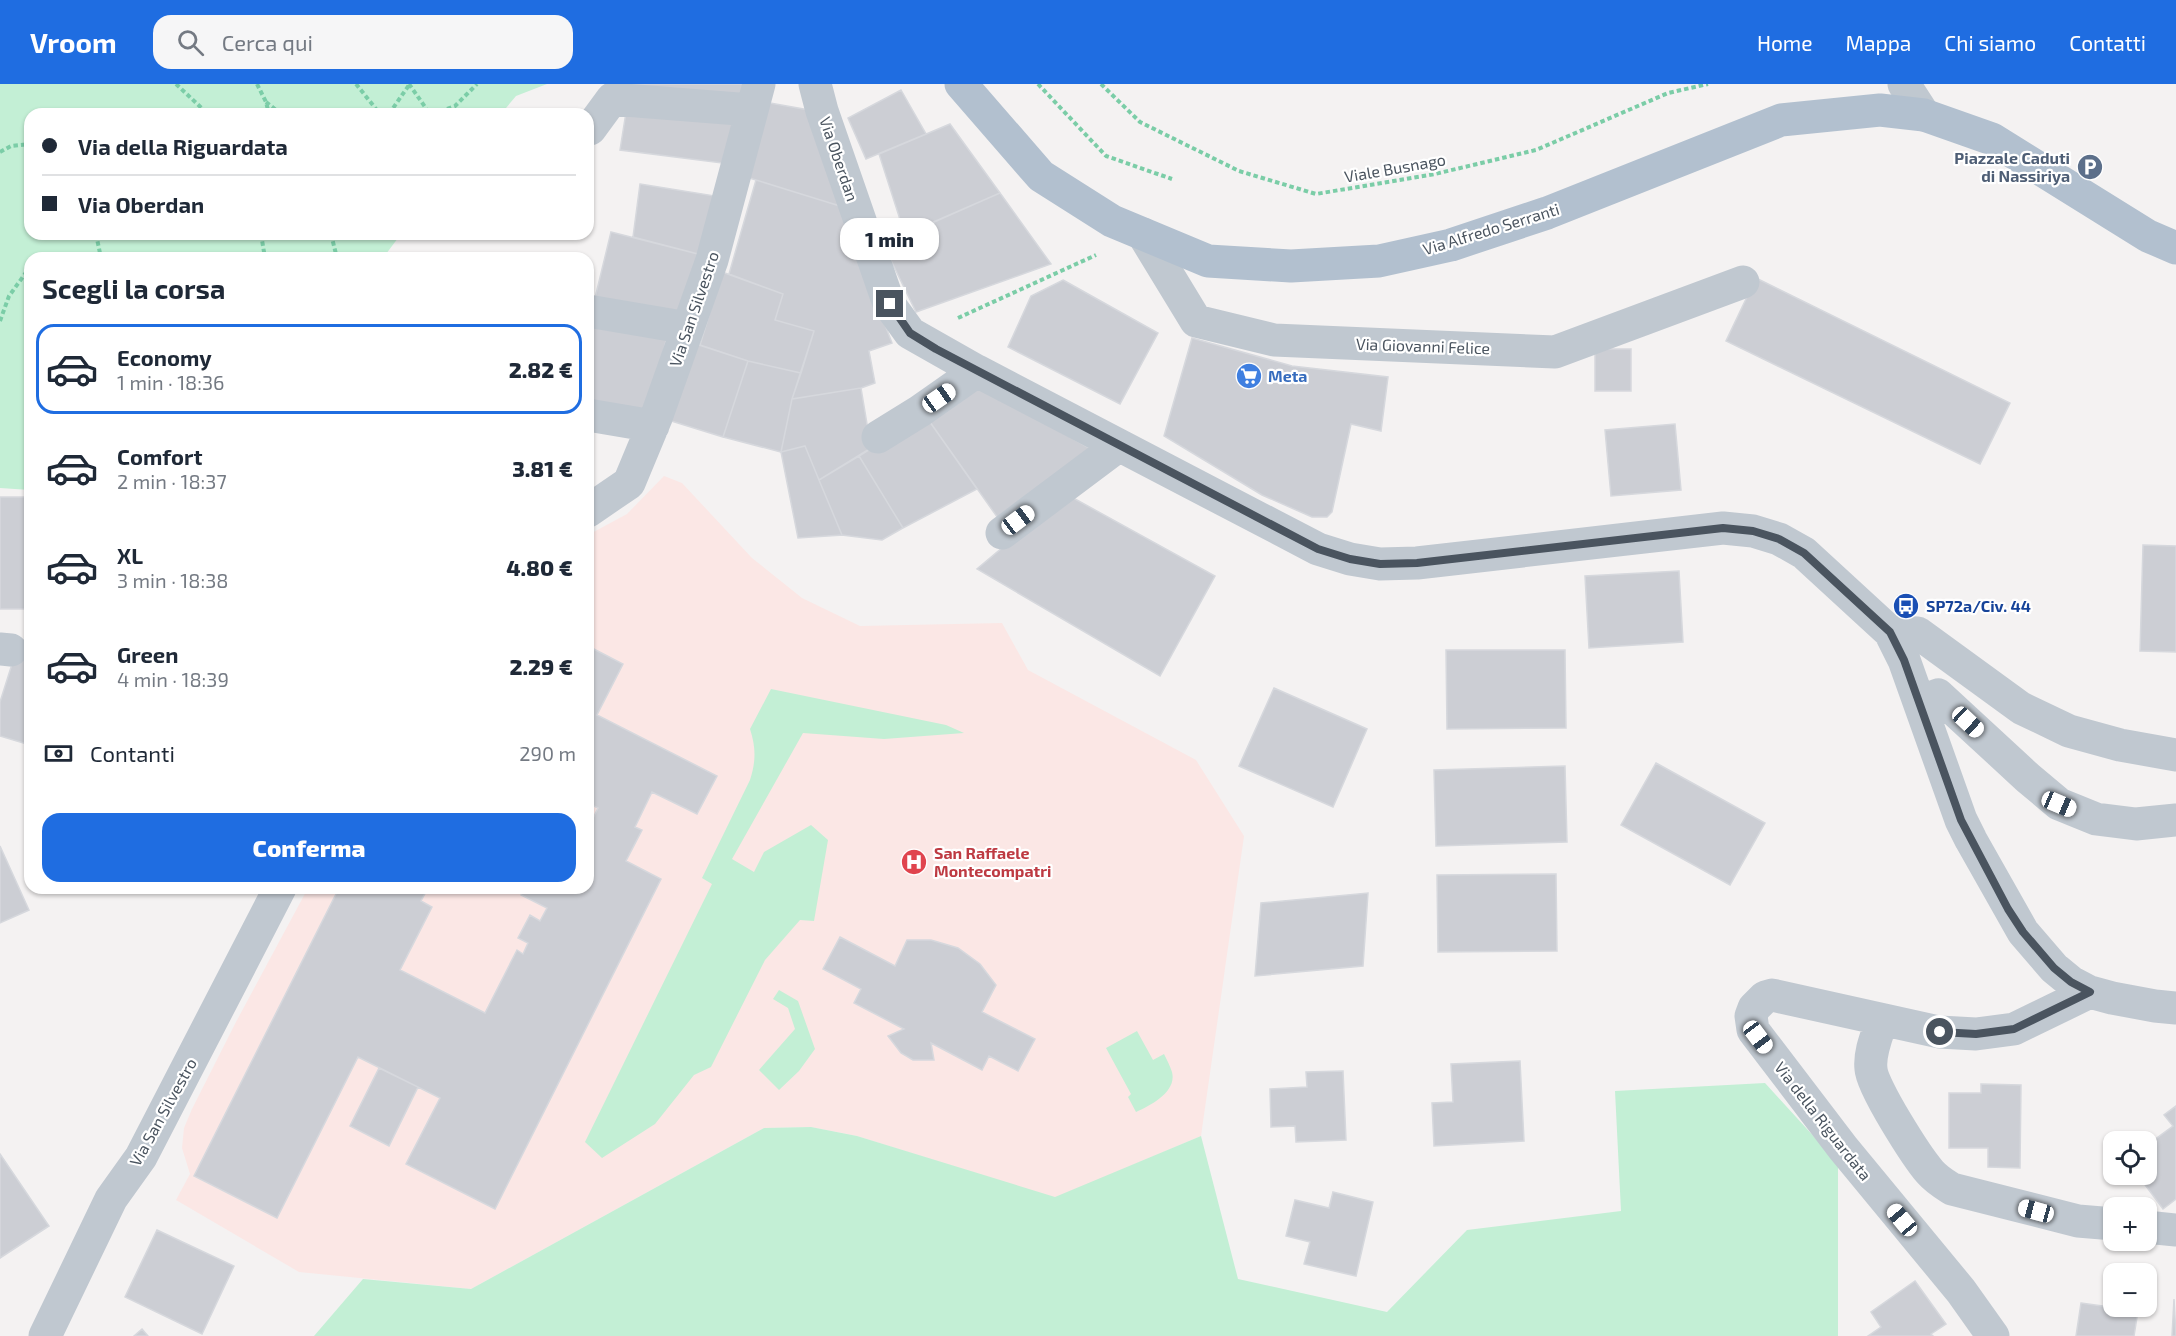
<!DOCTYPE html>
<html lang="it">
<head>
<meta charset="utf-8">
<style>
	body { margin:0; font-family:"Exo 2",sans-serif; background:#f6f6f7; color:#1f2937; height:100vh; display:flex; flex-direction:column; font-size:22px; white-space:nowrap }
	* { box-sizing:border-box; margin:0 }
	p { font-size:20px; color:#747a83 }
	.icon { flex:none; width:33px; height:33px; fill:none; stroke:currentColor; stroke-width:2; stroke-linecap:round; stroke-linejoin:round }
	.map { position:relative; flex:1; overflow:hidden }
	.details { position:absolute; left:24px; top:168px; width:570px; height:642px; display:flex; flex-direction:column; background:#fff; border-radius:18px; box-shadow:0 2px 4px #0004 }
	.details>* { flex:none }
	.hud { position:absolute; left:24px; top:24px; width:570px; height:132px; border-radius:18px; box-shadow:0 2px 4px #0004; display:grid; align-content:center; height:132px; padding:0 18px; background:#fff }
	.fabs { position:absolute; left:2103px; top:1047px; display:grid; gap:12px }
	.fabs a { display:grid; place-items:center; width:54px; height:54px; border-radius:12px; background:#fff; box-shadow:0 2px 4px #0004; font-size:30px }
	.end { position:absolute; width:27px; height:27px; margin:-14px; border:8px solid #4a545f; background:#fff; box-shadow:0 0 0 3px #fff }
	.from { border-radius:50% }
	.bubble { position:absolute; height:42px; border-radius:18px; background:#fff; box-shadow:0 2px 4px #0004; font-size:20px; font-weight:800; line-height:42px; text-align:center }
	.car { position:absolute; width:18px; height:36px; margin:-18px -9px; border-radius:8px; box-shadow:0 0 4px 2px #0007; background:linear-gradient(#fff 24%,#345 0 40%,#fff 0 76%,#345 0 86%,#fff 0) }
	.hud b { display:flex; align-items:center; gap:21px; height:57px; font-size:22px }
	.hud b+b { border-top:2px solid #e0e1e3 }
	.hud i { width:15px; height:15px; background:#1f2937 }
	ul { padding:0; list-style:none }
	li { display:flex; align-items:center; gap:18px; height:90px; margin:0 12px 9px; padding:0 6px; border:3px solid transparent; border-radius:18px }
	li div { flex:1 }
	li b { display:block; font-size:22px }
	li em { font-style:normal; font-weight:800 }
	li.current { border-color:#1f6de1 }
	li>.icon { width:54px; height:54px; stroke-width:1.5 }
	h2 { padding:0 18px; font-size:27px; line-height:72px }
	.pay { display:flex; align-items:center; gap:15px; height:66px; padding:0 18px; font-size:22px }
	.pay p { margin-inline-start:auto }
	.primary-button { display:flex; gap:12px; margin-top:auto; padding:12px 18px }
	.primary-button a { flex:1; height:69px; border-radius:18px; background:#1f6de1; color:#fff; font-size:24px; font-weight:800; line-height:69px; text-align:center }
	header { display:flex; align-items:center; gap:36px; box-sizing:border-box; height:84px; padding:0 30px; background:#1f6de1; color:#fff }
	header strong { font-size:28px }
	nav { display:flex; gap:33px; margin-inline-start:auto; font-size:21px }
	.search { width:420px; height:54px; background:#f6f6f7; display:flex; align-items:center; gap:15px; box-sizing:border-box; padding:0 21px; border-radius:18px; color:#747a83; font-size:22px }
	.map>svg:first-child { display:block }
</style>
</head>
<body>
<header>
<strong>Vroom</strong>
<div class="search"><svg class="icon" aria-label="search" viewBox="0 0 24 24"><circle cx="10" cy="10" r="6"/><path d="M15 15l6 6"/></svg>Cerca qui</div>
<nav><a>Home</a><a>Mappa</a><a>Chi siamo</a><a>Contatti</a></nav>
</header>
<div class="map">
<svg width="2176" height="1252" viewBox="0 0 2176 1252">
	<rect width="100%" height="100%" fill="#f4f2f2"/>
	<path fill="#fbe7e5" d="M664 392 682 399 752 474 802 514 860 542 1002 539 1028 586 1196 676 1244 752 1201 1052 1055 1114 857 1052 811 1043 764 1044 471 1205 299 1188 176 1116 190 1090 182 1064 184 1044 192 1025 236 938 308 804H588V451L627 430Z"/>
	<path fill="#c3efd5" d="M0 0H547L516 12 501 30H30V150H401L383 174H30V406L0 404Z
		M771 605 946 641 964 649 884 655 803 649 732 775 754 788 764 768 811 741 828 756 814 837 800 836 765 876 711 983 694 991 655 1040 602 1074 585 1058 712 800 702 794 750 696C756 677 756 664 750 645Z
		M779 906 798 917 815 965 799 987 779 1006 759 986 795 945 788 924 773 915Z
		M1137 947 1153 976 1164 970C1167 976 1170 982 1172 988 1177 1008 1151 1021 1136 1028L1128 1013 1131 1010 1106 964Z
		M1765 999 1838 1079V1252H314L363 1195 471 1205 764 1044 811 1043 857 1052 1055 1113 1201 1052 1238 1195 1387 1228 1467 1146 1621 1127 1615 1007Z"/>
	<path fill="#ccced4" stroke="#d6d8dd" stroke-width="1.5" d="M623 0H743V19Z
		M901 6 926 50 866 75 848 34Z
		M770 19 809 26 840 122 746 93Z
		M627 22 737 29 722 79 620 66Z
		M950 40 1000 109 905 151 879 70Z
		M756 96 840 122 892 259 869 267 875 299 861 304 792 315 814 247 775 236 783 210 729 190Z
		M640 100 715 112 698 170 633 153Z
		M1000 109 1051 180 916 228 883 160Z
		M611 148 698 170 682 229 595 214Z
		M722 188 783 210 775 236 814 247 801 289 748 277 700 261Z
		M1756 194 2010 319 1980 380 1726 257Z
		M1063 196 1158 249 1120 320 1008 263 1031 212Z
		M588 241 667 253 648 328 588 316Z
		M1192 254 1292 282 1388 293 1381 347 1351 340 1332 428 1327 433H1312L1262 411 1164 352Z
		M693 259 748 277 723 353 668 336Z
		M1595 265H1631V307H1595Z
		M748 277 801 289 792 315 781 368 723 353Z
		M973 297 1098 369 1000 437 925 331Z
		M861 304 871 364 819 396 805 362 781 368 792 315Z
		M925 331 977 405 903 444 859 372Z
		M1675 340 1681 406 1611 412 1605 346Z
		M805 362 819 396 842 451 798 454 781 368Z
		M859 372 903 444 882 456 842 451 819 396Z
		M1066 410 1215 492 1160 592 977 485Z
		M0 413H28L27 525H0Z
		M2143 461 2176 462V568L2140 567Z
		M1679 487 1683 558 1589 564 1585 492Z
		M19 558 30 562V661L0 652V618Z
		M588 562 623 580 597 631 717 692 697 730 652 708 635 743 642 746 626 777 661 795 495 1125 406 1080 440 1014 358 973 277 1134 194 1092 339 804H437L434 809 427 806 421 817 432 823 400 886 485 929 517 866 523 870 528 859 518 854 530 831 540 837 547 824 521 811 525 804H588V744L598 724 588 719Z
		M1446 566H1565L1566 644 1447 645Z
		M1274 604 1367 645 1333 723 1239 682Z
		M1656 679 1765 739 1730 801 1621 741Z
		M1565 682 1567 758 1436 762 1434 686Z
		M0 762 29 826 0 839Z
		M1556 790 1557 867 1438 868 1437 791Z
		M1368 809 1363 882 1255 892 1261 819Z
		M840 853 895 882 907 856H931L958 864 980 880 996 901 982 928 1035 955 1018 987 989 972 982 986 931 959 934 976H913L901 969 888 952 904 945 854 919 861 905 823 885Z
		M1520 977 1524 1057 1434 1062 1432 1019 1453 1018 1451 980Z
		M379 984 418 1003 389 1062 350 1042Z
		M1343 987 1346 1056 1296 1058 1295 1042 1271 1043 1270 1005 1307 1003 1306 988Z
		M1981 1000 2021 1001 2020 1084 1988 1083V1064H1949V1009H1981Z
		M2176 1022V1115L2163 1125 2137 1090H2146V1062L2173 1042 2164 1031Z
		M0 1070 49 1142 0 1174Z
		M1333 1108 1373 1118 1356 1192 1304 1180 1310 1158 1286 1152 1295 1116 1329 1124Z
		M157 1146 234 1182 202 1250 125 1213Z
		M1915 1197 1946 1240 1931 1250 1933 1252H1868L1881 1243 1871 1228Z
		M2174 1215 2176 1252H2172Z
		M2081 1219 2138 1227 2134 1252H2076Z
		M142 1245 148 1252H134Z"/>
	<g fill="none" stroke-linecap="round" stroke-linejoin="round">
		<path stroke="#7bcda7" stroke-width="4" stroke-dasharray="4.5 3" stroke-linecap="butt" d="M176 0 208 30
			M257 0 266 18 269 30
			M356 0 380 30
			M409 0 430 30
			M1038 0 1106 72 1172 95
			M1101 0 1140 38 1239 87 1316 110 1435 90 1536 66 1668 9 1708 0
			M266 18 281 30
			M389 30 409 1
			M433 30 455 22 477 0
			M0 68 11 62 30 60
			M96 150 101 174
			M261 150 265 174
			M331 150 337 174
			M958 234 1096 171
			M0 237 9 212 30 183"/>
		<path stroke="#c0c8d0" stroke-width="33" d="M815 0 822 27 889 220 910 249 977 287 1318 465 1350 475 1380 480 1417 479 1723 444 1753 447 1779 455 1804 469 1890 548 1904 576 1961 736 1971 756 2023 848 2054 884 2071 898 2090 908 2112 914 2155 922 2176 924
			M1904 0 1924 31
			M590 45 612 15 751 26
			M1143 150 1196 237 1274 256 1555 268 1743 198
			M588 227 688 244
			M588 331 653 342
			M878 353 920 327 977 287
			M588 427 629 399 656 334 712 176 759 0
			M1002 449 1118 362
			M1890 548 1918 549 2021 624 2069 647 2120 661 2176 671
			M0 565 11 566
			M1919 618 1938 611 2028 694 2059 720 2096 735 2136 740 2176 736
			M1882 936C1877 951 1869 969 1871 985 1872 1003 1917 1073 1930 1088 1937 1096 1944 1100 1952 1105L2078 1137 2114 1140
			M2146 1143 2176 1146
			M45 1252 111 1115 141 1073 280 804
			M1993 1252 1961 1207 1843 1064 1753 946 1751 932 1754 924 1765 913 1772 911 1939 948 1976 950 2014 945 2090 908"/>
		<path stroke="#b2c0cf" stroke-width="33" d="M961 0 1041 92 1112 137 1208 177 1291 182 1379 177 1451 161 1547 129 1781 36 1880 26 1924 31 1992 55 2148 152 2176 164"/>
	</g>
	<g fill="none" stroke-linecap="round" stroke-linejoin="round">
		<path stroke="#4a545f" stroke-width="8" d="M890 220 910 249 936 265 1318 465 1350 475 1380 480 1417 479 1723 444 1753 447 1779 455 1804 469 1890 548 1904 576 1961 736 2008 825 2023 848 2054 884 2071 898 2090 908 2014 945 1976 950 1940 948"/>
	</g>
	<defs>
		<g id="parking-disc" transform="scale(1.35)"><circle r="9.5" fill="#5c6f8a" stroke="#fff"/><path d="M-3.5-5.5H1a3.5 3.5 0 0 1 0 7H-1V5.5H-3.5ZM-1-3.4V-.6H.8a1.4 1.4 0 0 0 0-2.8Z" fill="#fff"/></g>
		<g id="supermarket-disc" transform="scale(1.35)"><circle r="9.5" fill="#3f7fe0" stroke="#fff"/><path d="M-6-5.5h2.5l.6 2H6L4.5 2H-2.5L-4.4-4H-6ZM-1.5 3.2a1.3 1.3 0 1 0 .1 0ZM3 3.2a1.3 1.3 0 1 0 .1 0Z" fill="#fff"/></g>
		<g id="bus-disc" transform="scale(1.35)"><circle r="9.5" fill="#1a4fb4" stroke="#fff"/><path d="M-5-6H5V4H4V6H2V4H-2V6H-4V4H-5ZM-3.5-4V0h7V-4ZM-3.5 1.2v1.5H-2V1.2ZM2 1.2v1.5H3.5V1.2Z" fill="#fff"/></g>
		<g id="hospital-disc" transform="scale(1.35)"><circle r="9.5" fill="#e0444e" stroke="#fff"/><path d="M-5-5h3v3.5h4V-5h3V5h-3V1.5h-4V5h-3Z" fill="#fff"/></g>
	</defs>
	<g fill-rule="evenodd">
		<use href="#parking-disc" x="2090" y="83"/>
		<use href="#supermarket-disc" x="1249" y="292"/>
		<use href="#bus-disc" x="1906" y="522"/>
		<use href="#hospital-disc" x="914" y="778"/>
	</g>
	<g text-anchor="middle" stroke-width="4.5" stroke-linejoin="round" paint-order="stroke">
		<g font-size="16" font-weight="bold" fill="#4e5e75" stroke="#fff" text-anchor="end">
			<text x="2070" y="80">Piazzale Caduti<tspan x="2070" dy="18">di Nassiriya</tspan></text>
		</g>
		<g font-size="16" fill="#4a545f" stroke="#fff">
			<text transform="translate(839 75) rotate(71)" y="6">Via Oberdan</text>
			<text transform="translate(1395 84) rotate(-10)" y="6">Viale Busnago</text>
			<text transform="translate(1491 145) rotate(-17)" y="6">Via Alfredo Serranti</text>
			<text transform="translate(694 225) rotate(-71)" y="6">Via San Silvestro</text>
			<text transform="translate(1423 262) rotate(2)" y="6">Via Giovanni Felice</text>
			<text transform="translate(163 1028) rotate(-61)" y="6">Via San Silvestro</text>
			<text transform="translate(1823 1037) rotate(52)" y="6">Via della Riguardata</text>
		</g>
		<g font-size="16" font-weight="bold" fill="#366cbe" stroke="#fff" text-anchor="start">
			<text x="1268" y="298">Meta</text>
		</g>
		<g font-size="16" font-weight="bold" fill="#164399" stroke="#fff" text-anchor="start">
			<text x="1926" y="528">SP72a/Civ. 44</text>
		</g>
		<g font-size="16" font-weight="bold" fill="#be3a42" stroke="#fff" text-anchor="start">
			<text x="934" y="775">San Raffaele<tspan x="934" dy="18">Montecompatri</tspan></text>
		</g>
	</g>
</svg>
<div class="fabs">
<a><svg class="icon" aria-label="locate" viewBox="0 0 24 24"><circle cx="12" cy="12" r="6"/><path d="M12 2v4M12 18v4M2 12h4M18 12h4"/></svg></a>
<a>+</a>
<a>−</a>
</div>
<i class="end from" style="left:1940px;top:948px"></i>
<i class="end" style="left:890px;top:220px"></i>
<div class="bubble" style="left:840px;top:134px;width:99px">1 min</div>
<i class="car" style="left:939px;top:314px;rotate:55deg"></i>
<i class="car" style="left:1018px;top:436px;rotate:53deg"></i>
<i class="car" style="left:1968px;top:638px;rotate:133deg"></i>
<i class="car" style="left:2059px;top:720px;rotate:113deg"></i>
<i class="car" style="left:1758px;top:953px;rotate:143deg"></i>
<i class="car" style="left:2036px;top:1127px;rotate:285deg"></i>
<i class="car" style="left:1902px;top:1136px;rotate:320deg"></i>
<div class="hud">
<b><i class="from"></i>Via della Riguardata</b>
<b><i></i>Via Oberdan</b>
</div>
<section class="details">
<h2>Scegli la corsa</h2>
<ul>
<li class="current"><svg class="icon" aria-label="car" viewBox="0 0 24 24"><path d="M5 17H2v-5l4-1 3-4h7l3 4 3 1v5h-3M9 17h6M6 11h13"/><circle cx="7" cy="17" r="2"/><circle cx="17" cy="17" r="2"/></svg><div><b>Economy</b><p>1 min · 18:36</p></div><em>2.82 €</em></li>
<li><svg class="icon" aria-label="car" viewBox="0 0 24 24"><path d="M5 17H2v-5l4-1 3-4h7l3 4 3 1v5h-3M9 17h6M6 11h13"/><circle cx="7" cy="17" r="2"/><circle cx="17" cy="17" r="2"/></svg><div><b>Comfort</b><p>2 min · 18:37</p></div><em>3.81 €</em></li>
<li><svg class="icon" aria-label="car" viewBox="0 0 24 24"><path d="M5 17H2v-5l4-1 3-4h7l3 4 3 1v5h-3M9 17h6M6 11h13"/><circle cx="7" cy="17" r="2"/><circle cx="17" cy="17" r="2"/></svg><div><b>XL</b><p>3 min · 18:38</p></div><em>4.80 €</em></li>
<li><svg class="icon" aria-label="car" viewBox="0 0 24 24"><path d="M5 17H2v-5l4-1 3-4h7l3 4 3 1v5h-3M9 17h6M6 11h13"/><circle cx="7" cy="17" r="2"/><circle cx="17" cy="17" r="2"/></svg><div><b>Green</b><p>4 min · 18:39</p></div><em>2.29 €</em></li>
</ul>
<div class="pay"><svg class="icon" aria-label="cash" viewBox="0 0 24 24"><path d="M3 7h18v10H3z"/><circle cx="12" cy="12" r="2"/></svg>Contanti<p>290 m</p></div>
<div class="primary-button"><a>Conferma</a></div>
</section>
</div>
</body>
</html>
